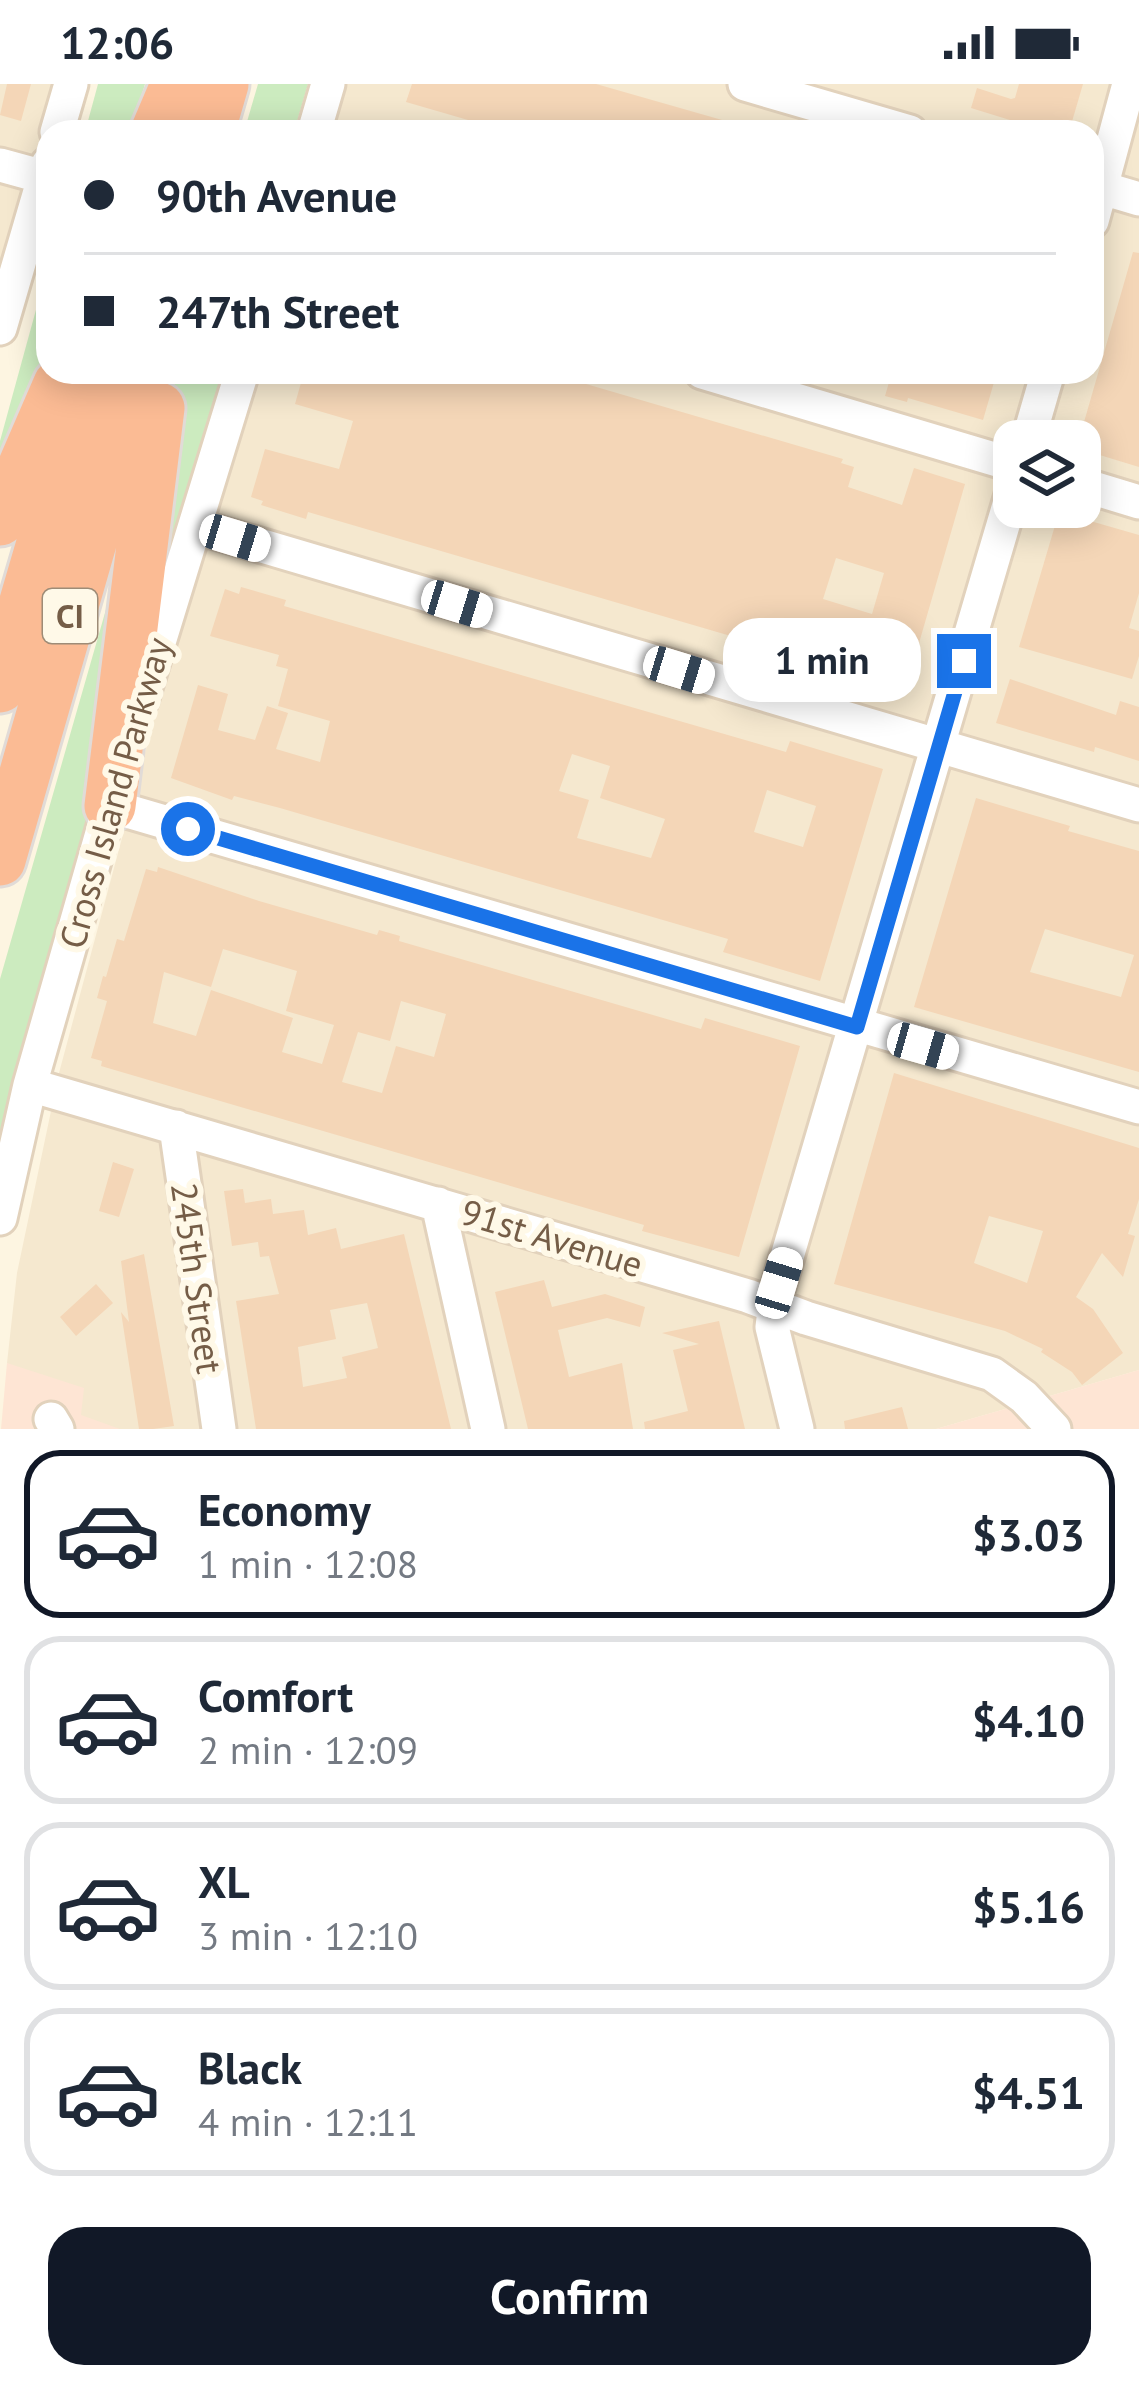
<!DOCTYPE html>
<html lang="en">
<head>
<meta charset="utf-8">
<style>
	body { margin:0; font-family:"PT Sans",sans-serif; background:#f6f6f7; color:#1f2937; height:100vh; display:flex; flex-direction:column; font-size:45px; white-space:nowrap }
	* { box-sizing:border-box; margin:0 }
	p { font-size:39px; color:#747a83 }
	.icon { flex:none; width:66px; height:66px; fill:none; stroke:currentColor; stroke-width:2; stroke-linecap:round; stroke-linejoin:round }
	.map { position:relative; height:1345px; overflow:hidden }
	.details { display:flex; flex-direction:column; background:#fff; flex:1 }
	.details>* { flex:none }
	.hud { position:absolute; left:36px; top:36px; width:1068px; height:264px; border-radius:36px; box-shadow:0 6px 30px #0003; display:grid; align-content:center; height:264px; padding:0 48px; background:#fff }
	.fabs { position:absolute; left:993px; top:336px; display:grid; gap:24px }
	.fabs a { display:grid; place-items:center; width:108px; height:108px; border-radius:24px; background:#fff; box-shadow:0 6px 30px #0003; font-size:60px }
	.end { position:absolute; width:54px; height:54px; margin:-27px; border:15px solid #1a73e8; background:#fff; box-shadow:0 0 0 6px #fff }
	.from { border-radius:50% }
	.bubble { position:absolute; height:84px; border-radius:36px; background:#fff; box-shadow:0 6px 30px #0003; font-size:39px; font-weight:700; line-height:84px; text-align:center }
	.car { position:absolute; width:36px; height:72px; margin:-36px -18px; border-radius:15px; box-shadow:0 0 9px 3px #0007; background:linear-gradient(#fff 24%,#345 0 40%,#fff 0 76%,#345 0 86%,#fff 0) }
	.hud b { display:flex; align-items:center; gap:42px; height:114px; font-size:45px }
	.hud b+b { border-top:3px solid #e0e1e3 }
	.hud i { width:30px; height:30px; background:#1f2937 }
	ul { padding:21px 0 0; list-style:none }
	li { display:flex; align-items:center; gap:36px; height:168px; margin:0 24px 18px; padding:0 24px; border:6px solid #e0e1e3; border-radius:36px }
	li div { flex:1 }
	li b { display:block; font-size:45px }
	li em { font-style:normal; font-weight:700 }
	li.current { border-color:#111827 }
	li>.icon { width:108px; height:108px; stroke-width:1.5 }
	.cta { display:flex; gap:24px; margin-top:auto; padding:24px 48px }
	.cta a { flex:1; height:138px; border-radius:36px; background:#111827; color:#fff; font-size:48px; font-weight:700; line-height:138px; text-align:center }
	.status { display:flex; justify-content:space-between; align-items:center; height:84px; padding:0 60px; background:#fff; direction:ltr }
	.status svg { height:33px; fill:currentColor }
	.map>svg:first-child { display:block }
</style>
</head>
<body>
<div class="status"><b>12:06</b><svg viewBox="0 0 49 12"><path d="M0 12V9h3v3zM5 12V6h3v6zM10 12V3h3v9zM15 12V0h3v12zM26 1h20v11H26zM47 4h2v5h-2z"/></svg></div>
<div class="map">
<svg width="1139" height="1345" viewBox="0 0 1139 1345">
	<rect width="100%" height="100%" fill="#fdf5e1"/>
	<path fill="#f5e8cf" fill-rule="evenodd" d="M0 0H59L0 200Z
		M326 0H1139V1286L936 1345H65L7 1279 17 1189 59 989 247 288H1092V48H313ZM1014 357H1080V423H1014Z"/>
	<path fill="#fee5d4" d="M7 1279 84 1304 81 1331 120 1345H1Z
		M1139 1286V1345H936Z"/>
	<path fill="#ccebbf" d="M98 0H145L131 48H85Z
		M258 0H308L294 48H244Z
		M48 182V288L0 421V357Z
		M176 288H224L152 538 141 535Z
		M121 473 88 753 0 1069V895Z"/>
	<path fill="#f4d6b7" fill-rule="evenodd" d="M7 0H31L21 37 0 31Z
		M412 0H596L743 42 742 48H463L468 36 406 18Z
		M1019 0H1083L1071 41 1066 40 1064 48H1049L971 24 977 4 1011 15 1015 14Z
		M1133 168 1139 169V383L1080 365V352Z
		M304 288H545L843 375 841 379 854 383 848 403 902 421 914 384 965 400 904 611 852 596 859 575 803 559 799 572 308 428 306 435 261 421 263 417 251 413 265 365 339 385 353 337 295 320ZM836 474 884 489 872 530 823 515Z
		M892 288H997L983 336 908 314 907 318 885 312Z
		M1059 428 1139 451V509L1129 544 1139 547V572L1132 595 1019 563Z
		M241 503 286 516 284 522 786 668 790 657 883 685 820 897 723 868 728 855 280 724 234 712 232 716 171 694 198 601 228 610 218 646 255 656 267 622 288 629 276 665 320 678 330 637 278 622 288 585 276 582 279 571 210 552 225 505 239 510ZM572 670 610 682 600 714 665 735 651 774 577 754 589 716 559 707ZM767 706 816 722 803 763 754 748Z
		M1010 595 1116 631 1120 617 1139 623V677L1095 663 1094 668 996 639Z
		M976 714 1070 742 1068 747 1139 767V988L914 923ZM1045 845 1134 871 1121 913 1030 888Z
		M158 783 259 817 377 851 379 846 400 852 399 857 701 945 705 934 800 962 739 1173 642 1147 644 1141 101 982 102 977 91 974 107 917 97 914 103 892 106 893 117 855 124 857 146 785 157 788ZM223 865 297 887 286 927 334 941 322 980 282 968 293 934 211 906 196 952 153 939 164 888 211 903ZM401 917 446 930 434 973 396 962 382 1009 342 998 358 948 390 957Z
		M894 989 1139 1064V1115L1128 1150 1135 1152 1123 1193 1102 1169 1076 1213 1093 1225 1123 1269 1082 1301 1072 1288 1041 1268 1043 1265 1005 1247 834 1200ZM989 1132 1043 1147 1027 1199 974 1179Z
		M113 1078 134 1085 119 1133 99 1127Z
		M243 1105 245 1119 271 1115 273 1130 304 1126 308 1151 336 1144 341 1165 404 1150 451 1345H256L236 1217 279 1210 269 1172 260 1173 258 1158 232 1162 224 1107ZM367 1219 378 1264 342 1273 347 1294 303 1303 298 1263 336 1255 330 1226Z
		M144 1170 174 1342 153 1345H139L121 1228 129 1238 121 1177Z
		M544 1196 552 1223 605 1210 645 1223 640 1243 607 1234 558 1246 569 1293 622 1279 633 1345H528L495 1208Z
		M96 1200 113 1219 76 1252 60 1233Z
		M719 1237 745 1345H645L644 1338 688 1327 673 1266 699 1260 662 1249Z
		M902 1323 908 1345H845L844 1337Z"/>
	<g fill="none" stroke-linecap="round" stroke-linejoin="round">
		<g stroke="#e2d2bc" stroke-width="39">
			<path id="minor" d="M745 0 910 48
				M57 48 71 0
				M314 48 328 0
				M0 81 44 93
				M1092 101 1139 115
				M1092 137 1129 0
				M0 244 48 80
				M702 288 1014 381
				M1028 357 1048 288
				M1080 400 1139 418
				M195 442 1139 721
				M141 617 242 288
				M110 722 1139 1023
				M30 1001 748 1212 806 1234 992 1290 1024 1313 1054 1345
				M176 1043 219 1345
				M438 1120 488 1345
				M0 1134 30 1001 114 707
				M51 1335 57 1345
				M797 1345 772 1243 776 1210 1014 404"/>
		</g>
		<g stroke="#e1dbd7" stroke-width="57">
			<path id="highway" d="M156 48 176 1
				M209 48 223 0
				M0 436 59 300
				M0 603 92 288
				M110 722 159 324
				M0 776 140 288"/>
		</g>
		<use href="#minor" stroke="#fff" stroke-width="33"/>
		<use href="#highway" stroke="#fbbb94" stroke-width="51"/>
	</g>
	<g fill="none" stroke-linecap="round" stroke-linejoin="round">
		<path stroke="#1a73e8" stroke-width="15" d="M188 745 857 943 964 577"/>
	</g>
	<g text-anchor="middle" stroke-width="12" stroke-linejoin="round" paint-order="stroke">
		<rect fill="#fff9e8" stroke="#9e8c77" stroke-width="3" x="43" y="505" width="54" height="54" rx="9"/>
		<g font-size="33" font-weight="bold" fill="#755d47">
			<text x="70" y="544">CI</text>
		</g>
		<g font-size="36" fill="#755d47" stroke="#fff9e8">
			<text transform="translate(115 709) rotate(-74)" y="13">Cross Island Parkway</text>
			<text transform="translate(552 1154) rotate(17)" y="13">91st Avenue</text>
			<text transform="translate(197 1194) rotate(82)" y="13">245th Street</text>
		</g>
	</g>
</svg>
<div class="fabs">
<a><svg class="icon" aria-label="layers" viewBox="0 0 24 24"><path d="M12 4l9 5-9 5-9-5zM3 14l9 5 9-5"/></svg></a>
</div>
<i class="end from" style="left:188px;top:745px"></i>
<i class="end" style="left:964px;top:577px"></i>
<div class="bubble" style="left:723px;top:534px;width:198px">1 min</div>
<i class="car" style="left:235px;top:454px;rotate:107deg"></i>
<i class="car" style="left:457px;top:520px;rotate:107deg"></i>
<i class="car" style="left:679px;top:586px;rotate:107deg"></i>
<i class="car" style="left:923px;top:962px;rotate:106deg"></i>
<i class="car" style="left:779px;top:1199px;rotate:17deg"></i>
<div class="hud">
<b><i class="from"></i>90th Avenue</b>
<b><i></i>247th Street</b>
</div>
</div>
<section class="details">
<ul>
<li class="current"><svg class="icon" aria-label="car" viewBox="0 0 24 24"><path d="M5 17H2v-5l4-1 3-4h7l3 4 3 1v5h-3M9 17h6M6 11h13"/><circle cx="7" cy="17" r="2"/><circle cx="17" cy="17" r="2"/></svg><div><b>Economy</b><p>1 min · 12:08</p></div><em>$3.03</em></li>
<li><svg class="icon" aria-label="car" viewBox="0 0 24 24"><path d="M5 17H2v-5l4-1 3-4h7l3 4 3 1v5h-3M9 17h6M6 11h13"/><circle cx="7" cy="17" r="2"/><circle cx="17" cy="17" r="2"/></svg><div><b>Comfort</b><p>2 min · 12:09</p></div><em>$4.10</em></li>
<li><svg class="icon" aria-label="car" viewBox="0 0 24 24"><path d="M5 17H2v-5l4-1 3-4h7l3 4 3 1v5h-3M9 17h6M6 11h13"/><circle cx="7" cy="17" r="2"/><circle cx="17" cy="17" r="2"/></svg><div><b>XL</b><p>3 min · 12:10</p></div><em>$5.16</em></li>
<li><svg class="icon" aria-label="car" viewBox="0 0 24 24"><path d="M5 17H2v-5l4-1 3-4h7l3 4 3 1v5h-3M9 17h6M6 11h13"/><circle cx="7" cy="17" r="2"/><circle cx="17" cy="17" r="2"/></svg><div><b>Black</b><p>4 min · 12:11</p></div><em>$4.51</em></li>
</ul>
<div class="cta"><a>Confirm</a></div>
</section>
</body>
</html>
